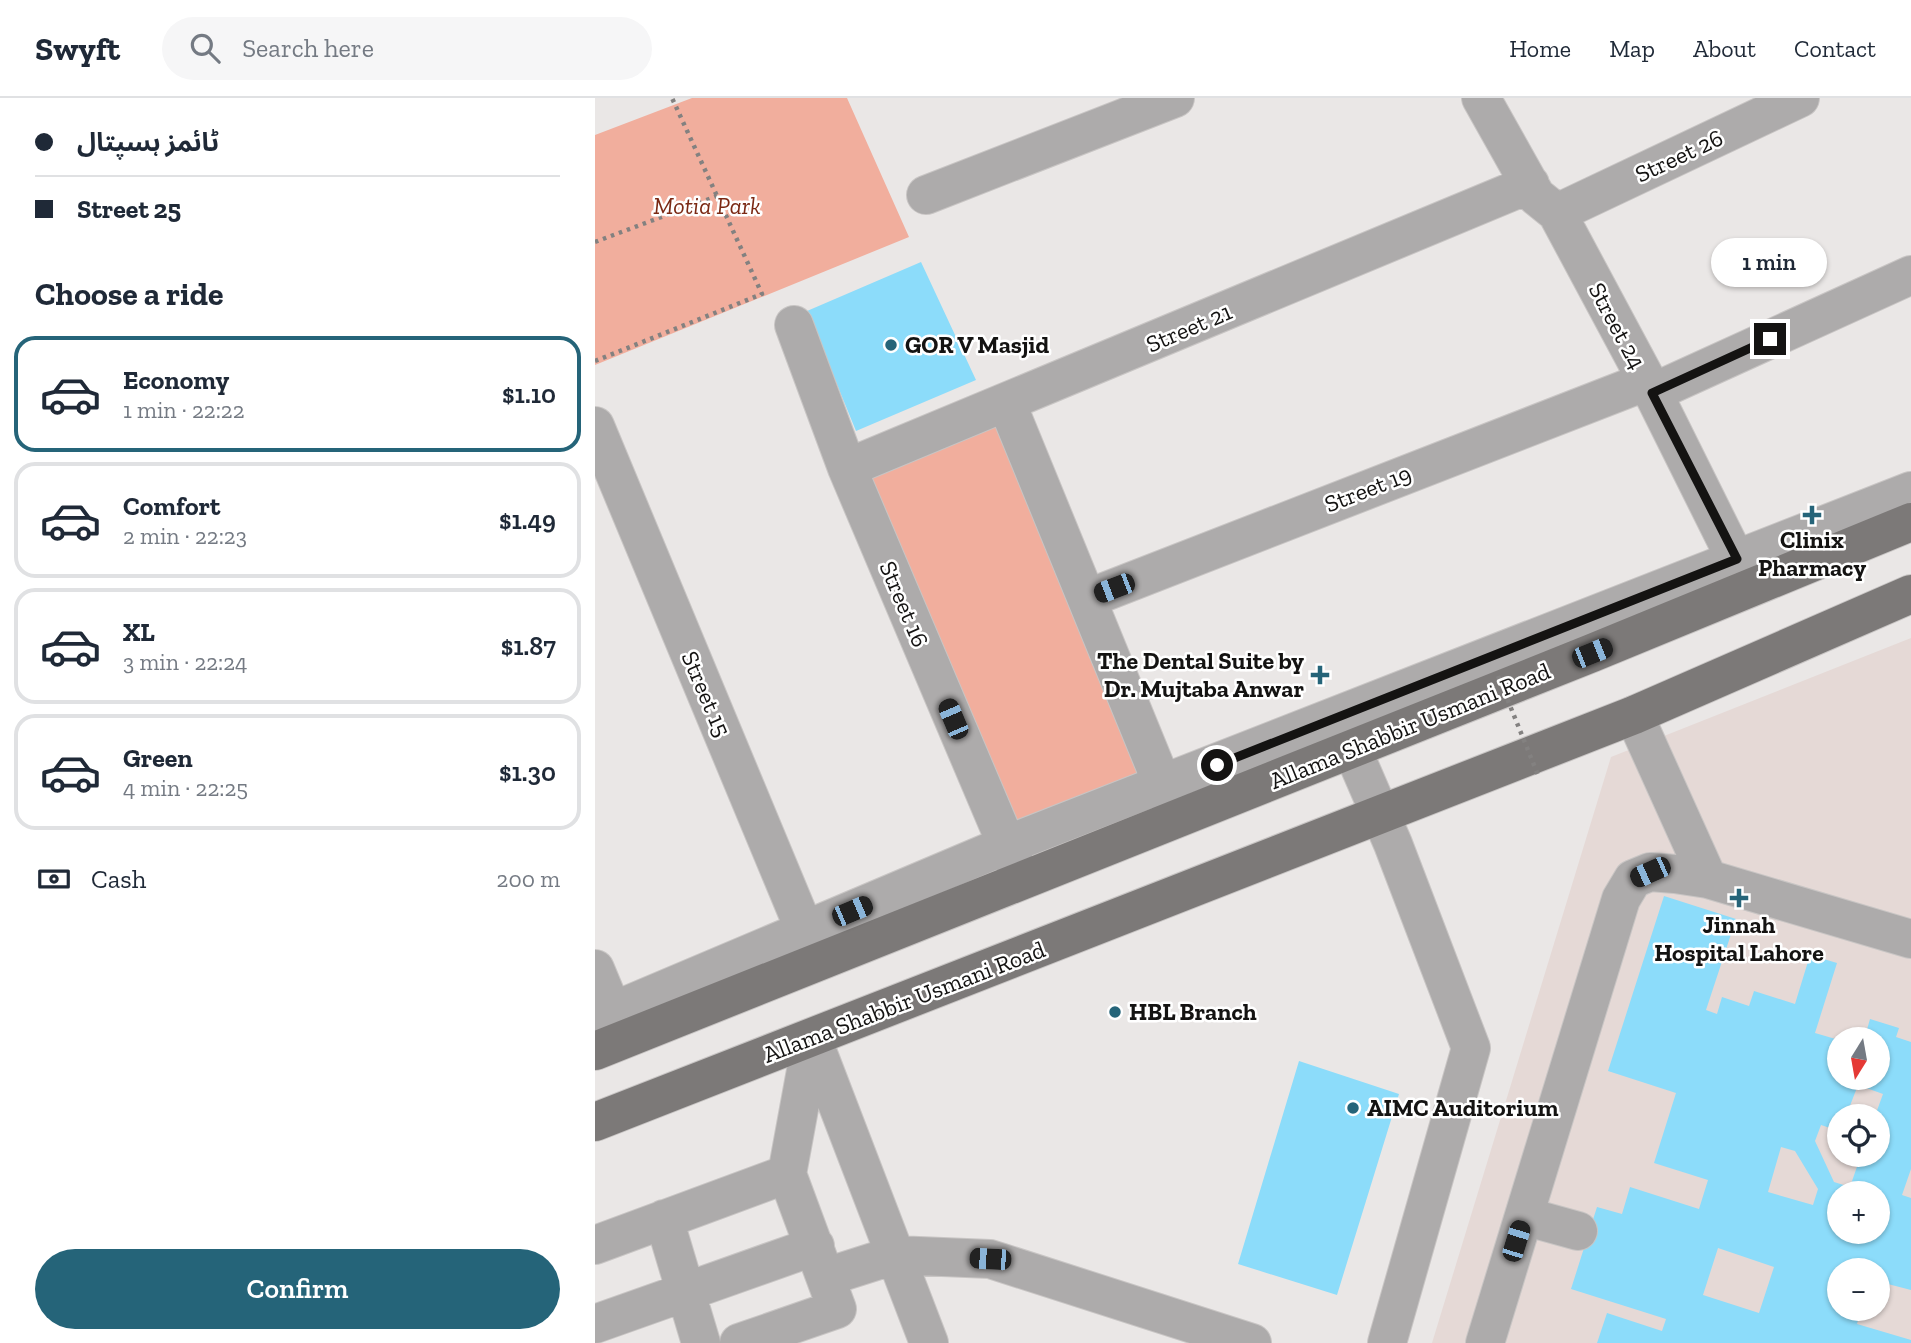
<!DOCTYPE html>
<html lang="en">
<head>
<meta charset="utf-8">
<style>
	body { margin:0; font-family:"Zilla Slab","Noto Sans Arabic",serif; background:#f6f6f7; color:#1f2937; height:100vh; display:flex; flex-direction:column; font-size:26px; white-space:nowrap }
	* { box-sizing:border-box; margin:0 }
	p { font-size:23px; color:#747a83 }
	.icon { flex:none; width:38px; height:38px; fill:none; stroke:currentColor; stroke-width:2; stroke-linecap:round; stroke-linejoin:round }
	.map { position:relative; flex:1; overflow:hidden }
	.drawer { display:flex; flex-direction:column; background:#fff; width:595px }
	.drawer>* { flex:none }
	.banner { display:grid; align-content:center; height:154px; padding:0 35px; background:#fff }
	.needle { width:46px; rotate:191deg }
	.tools { position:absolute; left:1232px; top:929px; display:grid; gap:14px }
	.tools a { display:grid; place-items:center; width:63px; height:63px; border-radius:50%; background:#fff; box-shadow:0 2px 5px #0004; font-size:35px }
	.end { position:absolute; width:32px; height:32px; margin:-16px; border:9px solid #141312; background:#fff; box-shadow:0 0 0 4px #fff }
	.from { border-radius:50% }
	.bubble { position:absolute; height:49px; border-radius:24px; background:#fff; box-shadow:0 2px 5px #0004; font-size:23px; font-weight:600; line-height:49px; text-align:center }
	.car { position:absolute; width:21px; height:42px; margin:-21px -10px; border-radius:9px; box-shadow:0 0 5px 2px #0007; background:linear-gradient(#222 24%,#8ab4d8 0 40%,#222 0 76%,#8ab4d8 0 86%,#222 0) }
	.banner b { display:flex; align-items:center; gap:24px; height:66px; font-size:26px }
	.banner b+b { border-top:2px solid #e0e1e3 }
	.banner i { width:18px; height:18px; background:#1f2937 }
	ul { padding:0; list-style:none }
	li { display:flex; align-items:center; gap:21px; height:116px; margin:0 14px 10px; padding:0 21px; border:4px solid #e0e1e3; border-radius:21px }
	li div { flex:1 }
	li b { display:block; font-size:26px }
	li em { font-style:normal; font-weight:600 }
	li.on { border-color:#256479 }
	li>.icon { width:63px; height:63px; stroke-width:1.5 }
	h2 { padding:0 35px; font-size:32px; line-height:84px }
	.pay { display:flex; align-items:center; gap:18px; height:77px; padding:0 35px; font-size:26px }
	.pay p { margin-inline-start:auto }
	.primary-button { display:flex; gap:14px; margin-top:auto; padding:14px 35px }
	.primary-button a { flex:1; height:80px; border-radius:42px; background:#256479; color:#fff; font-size:28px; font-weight:600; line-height:80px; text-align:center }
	header { display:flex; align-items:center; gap:42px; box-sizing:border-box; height:98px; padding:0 35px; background:#fff; border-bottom:2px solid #e0e1e3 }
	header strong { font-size:33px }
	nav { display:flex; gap:38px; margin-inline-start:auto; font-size:24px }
	.search { width:490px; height:63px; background:#f6f6f7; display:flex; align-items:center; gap:18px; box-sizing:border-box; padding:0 24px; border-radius:38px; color:#747a83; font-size:26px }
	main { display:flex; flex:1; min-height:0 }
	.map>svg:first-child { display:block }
</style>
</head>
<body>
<header>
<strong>Swyft</strong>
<div class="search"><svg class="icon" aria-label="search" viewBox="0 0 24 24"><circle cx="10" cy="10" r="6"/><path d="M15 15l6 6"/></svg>Search here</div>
<nav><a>Home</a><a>Map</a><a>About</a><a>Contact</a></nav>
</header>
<main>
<section class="drawer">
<div class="banner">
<b><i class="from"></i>ٹائمز ہسپتال</b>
<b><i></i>Street 25</b>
</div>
<h2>Choose a ride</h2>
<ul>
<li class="on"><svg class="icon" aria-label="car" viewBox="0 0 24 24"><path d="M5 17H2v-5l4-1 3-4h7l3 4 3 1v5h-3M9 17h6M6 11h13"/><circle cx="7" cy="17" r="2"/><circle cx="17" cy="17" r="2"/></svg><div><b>Economy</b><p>1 min · 22:22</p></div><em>$1.10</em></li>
<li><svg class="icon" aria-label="car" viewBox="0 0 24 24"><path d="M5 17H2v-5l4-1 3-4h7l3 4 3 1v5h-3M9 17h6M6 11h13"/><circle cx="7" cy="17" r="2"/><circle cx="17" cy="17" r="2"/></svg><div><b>Comfort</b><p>2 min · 22:23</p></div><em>$1.49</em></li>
<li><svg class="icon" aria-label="car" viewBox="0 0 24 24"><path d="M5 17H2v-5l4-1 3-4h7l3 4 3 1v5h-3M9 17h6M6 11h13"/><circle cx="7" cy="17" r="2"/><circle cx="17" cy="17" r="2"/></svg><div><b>XL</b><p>3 min · 22:24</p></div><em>$1.87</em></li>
<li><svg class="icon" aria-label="car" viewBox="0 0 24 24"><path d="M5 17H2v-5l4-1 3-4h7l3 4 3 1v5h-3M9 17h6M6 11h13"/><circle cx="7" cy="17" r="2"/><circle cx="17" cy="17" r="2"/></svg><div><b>Green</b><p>4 min · 22:25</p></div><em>$1.30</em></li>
</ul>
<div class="pay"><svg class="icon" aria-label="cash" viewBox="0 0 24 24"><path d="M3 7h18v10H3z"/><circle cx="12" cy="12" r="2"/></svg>Cash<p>200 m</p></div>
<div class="primary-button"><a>Confirm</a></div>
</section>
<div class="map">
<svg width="1316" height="1245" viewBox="0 0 1316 1245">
	<rect width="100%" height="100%" fill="#eae7e6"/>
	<path fill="#e5d9d6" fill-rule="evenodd" d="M1316 540V1245H837L1016 659ZM1244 942H1283V980H1244ZM1244 1018H1283V1057H1244ZM1244 1096H1283V1134H1244ZM1244 1172H1283V1211H1244Z"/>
	<path fill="#f1ae9d" d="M97 0H252L314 139 0 267V37Z
		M407 320 554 681 412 735 265 375Z"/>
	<path fill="#8cdcfa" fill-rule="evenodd" d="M326 164 381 282 261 333 212 213Z
		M1069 798 1141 821 1111 912 1122 916 1127 899 1154 908 1159 893 1200 906 1215 857 1242 865 1220 935 1244 942V980H1283V942H1269L1275 921 1304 930 1301 939 1316 944V1071L1307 1097 1316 1100V1192L1289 1185 1286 1196 1283 1195V1172H1244V1211H1266L1262 1226 1316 1242V1245H1002L1012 1215 1067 1233 1071 1221 976 1191 1002 1109 1027 1116 1035 1089 1104 1111 1113 1082 1059 1065 1081 995 1013 973ZM1263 987 1288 996 1280 1018H1283V1057H1266L1255 1089 1239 1084 1220 1043 1226 1027 1244 1033V1018H1251ZM1186 1049 1200 1053 1223 1091 1218 1107 1173 1094ZM1244 1096H1283V1134H1244ZM1123 1150 1179 1169 1164 1215 1108 1197Z
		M704 963 804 996 742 1197 643 1166Z"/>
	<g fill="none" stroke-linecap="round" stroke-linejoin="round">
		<g stroke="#c8c5c4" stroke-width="40">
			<path id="minor" d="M886 0 941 98 962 115 1052 283 1152 484
				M331 97 580 0
				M962 115 1205 0
				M199 227 252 370 422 771
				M1057 295 1316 177
				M412 306 578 712
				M0 328 210 833 222 855
				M252 370 935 86
				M494 500 1052 283
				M1039 617 1113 781
				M757 651 798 746 876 950 792 1245
				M0 871 27 936
				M0 921 411 747 1316 393
				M217 940 334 1245
				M929 1118 983 1133
				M69 1121 106 1245
				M0 1147 192 1076
				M231 1179 300 1157 395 1161 657 1245
				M0 1226 220 1148
				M144 1245 242 1211 192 1076 217 940
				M890 1245 1026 801 1038 781 1055 774 1080 776 1113 781 1316 841"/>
		</g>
		<g stroke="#c8c5c4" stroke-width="40">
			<path id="major" d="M0 953 997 555 1316 424
				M0 1024 1039 617 1316 496"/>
		</g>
		<path stroke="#838180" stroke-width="4.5" stroke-dasharray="3.5 5" stroke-linecap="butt" d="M0 144 122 98
			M0 263 167 196 77 0"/>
		<use href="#minor" stroke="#adabab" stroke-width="38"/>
		<use href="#major" stroke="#7c7978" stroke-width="38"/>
		<path stroke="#838180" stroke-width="4.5" stroke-dasharray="3.5 5" stroke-linecap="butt" d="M903 578 943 677"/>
	</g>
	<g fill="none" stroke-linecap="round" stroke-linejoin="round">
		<path stroke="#141312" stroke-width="9" d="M622 667 1142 461 1057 295 1175 241"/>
	</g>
	<g fill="#256479" stroke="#fff" stroke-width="2.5">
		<circle cx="296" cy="247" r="7"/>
		<path d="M1213.5 406.5h7v7h7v7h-7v7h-7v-7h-7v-7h7z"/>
		<path d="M721.5 566.5h7v7h7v7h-7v7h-7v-7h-7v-7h7z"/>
		<path d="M1140.5 789.5h7v7h7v7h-7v7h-7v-7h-7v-7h7z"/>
		<circle cx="520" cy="914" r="7"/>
		<circle cx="758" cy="1010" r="7"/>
	</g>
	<g text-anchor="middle" stroke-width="5" stroke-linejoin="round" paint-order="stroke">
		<g font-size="24" fill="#141312" stroke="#fff">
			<text transform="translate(1084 58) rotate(-25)" y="8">Street 26</text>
			<text transform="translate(1022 228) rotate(62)" y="8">Street 24</text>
			<text transform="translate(594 230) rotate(-23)" y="8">Street 21</text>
			<text transform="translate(773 391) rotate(-21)" y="8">Street 19</text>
			<text transform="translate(309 506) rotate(67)" y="8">Street 16</text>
			<text transform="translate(111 596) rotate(67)" y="8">Street 15</text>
			<text transform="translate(815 628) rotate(-22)" y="8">Allama Shabbir Usmani Road</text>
			<text transform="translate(309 904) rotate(-21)" y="8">Allama Shabbir Usmani Road</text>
		</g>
		<g font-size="24" font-style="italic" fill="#7b2914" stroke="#fff">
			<text x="112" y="116">Motia Park</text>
		</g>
		<g font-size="24" font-weight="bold" fill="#141312" stroke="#fff" text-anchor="start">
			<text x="310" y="255">GOR V Masjid</text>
			<text x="1217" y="450" text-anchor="middle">Clinix<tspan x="1217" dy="28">Pharmacy</tspan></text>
			<text x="709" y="571" text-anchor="end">The Dental Suite by<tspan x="709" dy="28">Dr. Mujtaba Anwar</tspan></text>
			<text x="1144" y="835" text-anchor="middle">Jinnah<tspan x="1144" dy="28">Hospital Lahore</tspan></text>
			<text x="534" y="922">HBL Branch</text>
			<text x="772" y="1018">AIMC Auditorium</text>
		</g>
	</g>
</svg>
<div class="tools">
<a><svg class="needle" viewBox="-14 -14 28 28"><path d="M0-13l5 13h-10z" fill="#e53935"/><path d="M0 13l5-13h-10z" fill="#747a83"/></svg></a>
<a><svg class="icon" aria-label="locate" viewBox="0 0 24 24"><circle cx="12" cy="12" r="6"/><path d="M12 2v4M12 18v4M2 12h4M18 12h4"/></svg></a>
<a>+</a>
<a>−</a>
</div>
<i class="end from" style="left:622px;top:667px"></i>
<i class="end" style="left:1175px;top:241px"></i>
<div class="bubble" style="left:1116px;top:140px;width:116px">1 min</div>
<i class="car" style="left:519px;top:490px;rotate:249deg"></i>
<i class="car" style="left:997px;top:555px;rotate:68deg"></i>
<i class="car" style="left:358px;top:621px;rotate:337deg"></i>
<i class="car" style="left:1055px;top:774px;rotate:246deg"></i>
<i class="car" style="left:257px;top:813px;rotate:67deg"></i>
<i class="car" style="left:921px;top:1143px;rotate:17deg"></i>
<i class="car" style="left:395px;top:1161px;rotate:273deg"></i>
</div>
</main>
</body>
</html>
